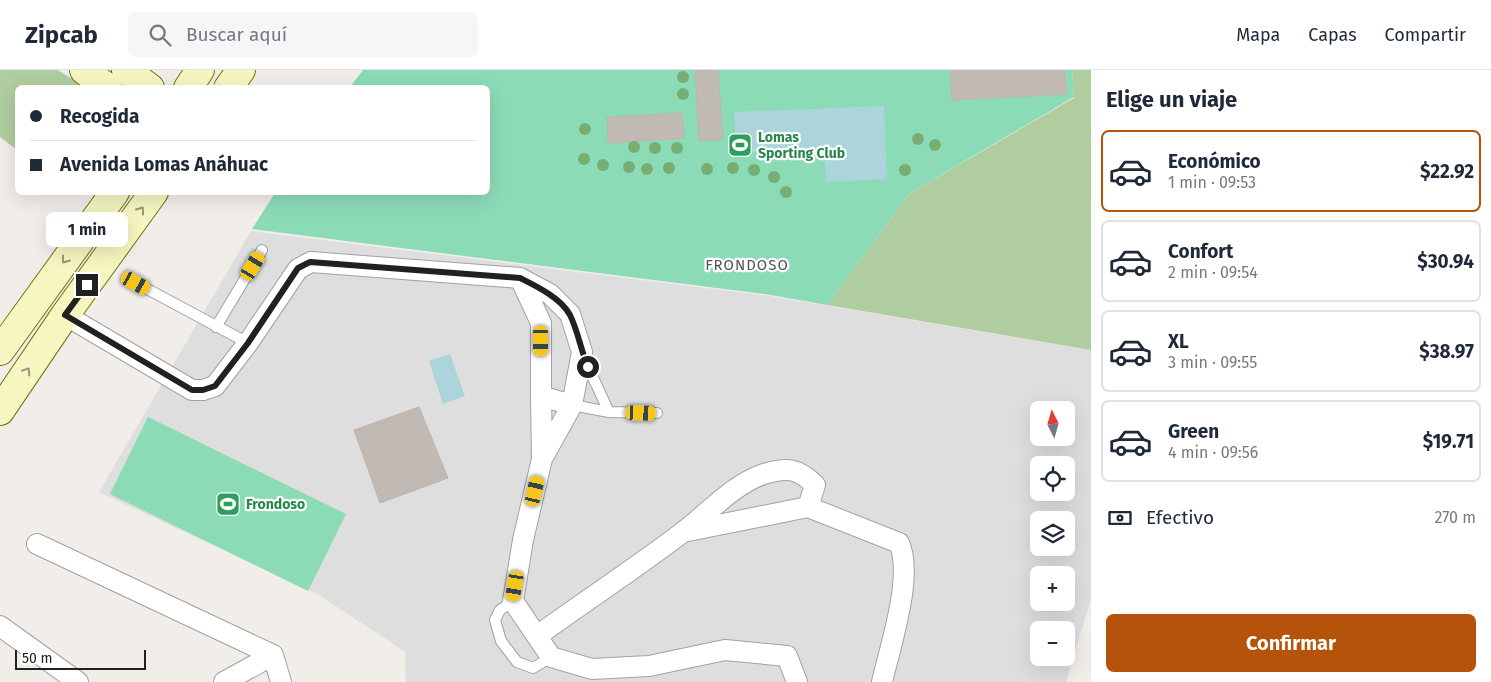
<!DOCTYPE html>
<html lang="es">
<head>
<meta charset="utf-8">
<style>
	body { margin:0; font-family:"Fira Sans",sans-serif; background:#f6f6f7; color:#1f2937; height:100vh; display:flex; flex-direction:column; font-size:19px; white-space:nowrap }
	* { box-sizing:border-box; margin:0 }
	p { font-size:16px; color:#747a83 }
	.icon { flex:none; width:28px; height:28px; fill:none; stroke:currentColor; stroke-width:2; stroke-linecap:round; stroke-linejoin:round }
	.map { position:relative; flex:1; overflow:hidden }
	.drawer { display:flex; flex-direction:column; background:#fff; width:400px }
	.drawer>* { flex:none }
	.banner { position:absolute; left:15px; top:15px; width:475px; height:110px; border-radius:8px; box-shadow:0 5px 20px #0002; display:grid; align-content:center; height:110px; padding:0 15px; background:#fff }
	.needle { width:32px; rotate:355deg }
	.tools { position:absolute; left:1030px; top:331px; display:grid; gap:10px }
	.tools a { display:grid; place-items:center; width:45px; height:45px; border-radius:8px; background:#fff; box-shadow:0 5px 20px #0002; font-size:25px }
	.scale { position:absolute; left:15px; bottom:12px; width:131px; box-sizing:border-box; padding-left:5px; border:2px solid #212121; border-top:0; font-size:14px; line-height:18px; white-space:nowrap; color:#212121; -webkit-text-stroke:4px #fff; paint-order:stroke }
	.end { position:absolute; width:22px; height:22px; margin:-11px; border:6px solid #212121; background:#fff; box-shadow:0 0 0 2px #fff }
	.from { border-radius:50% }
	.bubble { position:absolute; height:35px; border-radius:8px; background:#fff; box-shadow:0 5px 20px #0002; font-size:16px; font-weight:700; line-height:35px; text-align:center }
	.car { position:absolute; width:15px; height:30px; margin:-15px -8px; border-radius:6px; box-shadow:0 0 4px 1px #0007; background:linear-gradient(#f5c518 24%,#345 0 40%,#f5c518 0 76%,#345 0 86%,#f5c518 0) }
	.banner b { display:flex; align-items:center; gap:18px; height:48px; font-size:19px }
	.banner b+b { border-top:1px solid #e0e1e3 }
	.banner i { width:12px; height:12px; background:#1f2937 }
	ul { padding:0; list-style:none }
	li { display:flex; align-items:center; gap:15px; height:82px; margin:0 10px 8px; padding:0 5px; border:2px solid #e0e1e3; border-radius:8px }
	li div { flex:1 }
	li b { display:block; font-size:19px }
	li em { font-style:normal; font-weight:700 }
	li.on { border-color:#b45309 }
	li>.icon { width:45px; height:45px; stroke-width:1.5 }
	h2 { padding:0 15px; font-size:22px; line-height:60px }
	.pay { display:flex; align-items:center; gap:12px; height:55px; padding:0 15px; font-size:19px }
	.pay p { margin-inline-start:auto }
	.primary-button { display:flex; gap:10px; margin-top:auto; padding:10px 15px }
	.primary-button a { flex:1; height:58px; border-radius:8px; background:#b45309; color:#fff; font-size:20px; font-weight:700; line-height:58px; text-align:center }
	header { display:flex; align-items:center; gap:30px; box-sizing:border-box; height:70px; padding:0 25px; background:#fff; border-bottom:1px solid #e0e1e3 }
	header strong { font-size:24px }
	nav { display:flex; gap:28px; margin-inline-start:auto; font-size:18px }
	.search { width:350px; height:45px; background:#f6f6f7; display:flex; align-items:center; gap:12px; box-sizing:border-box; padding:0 18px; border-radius:8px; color:#747a83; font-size:19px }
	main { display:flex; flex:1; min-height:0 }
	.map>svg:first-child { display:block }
</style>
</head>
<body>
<header>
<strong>Zipcab</strong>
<div class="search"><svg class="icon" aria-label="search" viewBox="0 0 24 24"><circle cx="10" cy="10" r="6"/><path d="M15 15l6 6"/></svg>Buscar aquí</div>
<nav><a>Mapa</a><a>Capas</a><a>Compartir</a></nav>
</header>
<main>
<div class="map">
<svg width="1091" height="612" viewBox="0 0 1091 612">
	<rect width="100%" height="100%" fill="#f1ede8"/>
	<path fill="#dfdede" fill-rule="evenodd" d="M251 161 770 226 1091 280V529L1066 612H406L405 582 319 525 99 422ZM1039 340H1066V368H1039ZM1039 395H1066V422H1039ZM1039 450H1066V478H1039ZM1039 505H1066V532H1039ZM1039 560H1066V588H1039Z"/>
	<path fill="#b0cd9f" d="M0 0H58L84 17 18 18 17 80 0 67Z
		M1072 0H1091V280L827 235 910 123 1074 28Z"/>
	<path fill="#8bdbb7" d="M363 0H1072L1074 27 910 123 827 235 771 225 252 159 275 123 488 122V18L350 17Z
		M148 347 346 444 308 521 110 424Z"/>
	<path fill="#abd4db" d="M884 36 887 109 826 112 824 79 736 83 734 42Z
		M450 284 465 326 443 334 429 291Z"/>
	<path fill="#c1b9b4" stroke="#c2b3ab" d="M718 0 723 69 699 71 695 1Z
		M950 0H1064L1067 24 952 30Z
		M682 43 684 68 608 73 607 47Z
		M419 337 448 408 380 433 354 360Z"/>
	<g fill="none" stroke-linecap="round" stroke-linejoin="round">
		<g stroke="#a2a2a2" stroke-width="12">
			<path id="lane" d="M136 213 248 273
				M216 257 262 180
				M583 286 609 342
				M572 335 609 342 657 343
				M513 531 500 540 495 550 501 571 517 592 533 598 551 587"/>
		</g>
		<g stroke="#a2a2a2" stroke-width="22">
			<path id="street" d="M520 208 541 253V326L572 335
				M65 245 192 320H203L215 316 248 273 298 199 311 192 520 208 550 224 570 244 582 282 572 335 542 389
				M541 326 542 389 523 470 513 531 551 587 592 599 649 596 725 580 787 586 797 612
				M683 462 808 437 899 473C914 505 890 577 882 612
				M37 474 273 585 281 612
				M0 556 78 612
				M537 566C585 531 636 498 683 462 707 444 735 413 764 404 787 397 798 398 815 415L808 437
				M224 612 273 585"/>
		</g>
		<g stroke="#70740b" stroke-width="30">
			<path id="secondary" d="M84 0 108 18
				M126 0 150 18
				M188 18 200 0
				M228 18 241 0
				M0 281 115 122
				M0 341 65 245 154 122"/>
		</g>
		<use href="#lane" stroke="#fff" stroke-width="10"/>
		<use href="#street" stroke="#fff" stroke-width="20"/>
		<use href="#secondary" stroke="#f6f6c0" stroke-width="28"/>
	</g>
	<g fill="#76ae73">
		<circle cx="683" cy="7" r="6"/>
		<circle cx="683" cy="24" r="6"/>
		<circle cx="585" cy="59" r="6"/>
		<circle cx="918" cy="69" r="6"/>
		<circle cx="935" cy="75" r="6"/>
		<circle cx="634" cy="77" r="6"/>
		<circle cx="655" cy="78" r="6"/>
		<circle cx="677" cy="78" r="6"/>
		<circle cx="584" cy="89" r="6"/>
		<circle cx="603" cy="95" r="6"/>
		<circle cx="629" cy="97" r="6"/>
		<circle cx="669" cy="98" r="6"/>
		<circle cx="733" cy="98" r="6"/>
		<circle cx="647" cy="99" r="6"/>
		<circle cx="707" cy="99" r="6"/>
		<circle cx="754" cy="100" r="6"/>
		<circle cx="905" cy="100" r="6"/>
		<circle cx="774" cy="107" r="6"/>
		<circle cx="786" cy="122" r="6"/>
	</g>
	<defs><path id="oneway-chevron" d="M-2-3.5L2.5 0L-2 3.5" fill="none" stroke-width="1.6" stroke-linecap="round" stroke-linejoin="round" transform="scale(1.25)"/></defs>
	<g stroke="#969678">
		<use href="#oneway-chevron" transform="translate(141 140) rotate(-54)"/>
		<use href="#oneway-chevron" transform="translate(65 190) rotate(126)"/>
		<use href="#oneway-chevron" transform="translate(27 301) rotate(-56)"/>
	</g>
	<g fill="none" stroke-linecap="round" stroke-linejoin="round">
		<path stroke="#212121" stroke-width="6" d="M87 215 65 245 192 320H203L215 316 248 273 298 198 310 192 520 208C536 216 561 228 570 245 578 261 581 281 588 297"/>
	</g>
	<defs>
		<g id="stadium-square" transform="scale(1.25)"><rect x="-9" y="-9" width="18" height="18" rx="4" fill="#2e9e5b" stroke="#fff"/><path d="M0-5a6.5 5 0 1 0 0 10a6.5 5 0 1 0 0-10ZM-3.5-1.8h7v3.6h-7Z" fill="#fff"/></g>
	</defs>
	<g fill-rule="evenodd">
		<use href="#stadium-square" x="740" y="75"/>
		<use href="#stadium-square" x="228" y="434"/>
	</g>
	<g text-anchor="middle" stroke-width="4.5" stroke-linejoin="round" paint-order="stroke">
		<g font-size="14" font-weight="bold" fill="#27864d" stroke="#fff" text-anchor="start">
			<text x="758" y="72">Lomas<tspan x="758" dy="16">Sporting Club</tspan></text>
			<text x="246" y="439">Frondoso</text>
		</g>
		<g font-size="15" letter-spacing="1" fill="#545454" stroke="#fff">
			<text x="747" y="200">FRONDOSO</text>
		</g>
	</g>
</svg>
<div class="tools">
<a><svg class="needle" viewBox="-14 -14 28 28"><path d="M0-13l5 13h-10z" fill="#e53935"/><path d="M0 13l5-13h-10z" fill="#747a83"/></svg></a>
<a><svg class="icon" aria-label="locate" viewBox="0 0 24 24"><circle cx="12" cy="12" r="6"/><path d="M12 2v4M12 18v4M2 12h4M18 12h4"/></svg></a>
<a><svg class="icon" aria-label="layers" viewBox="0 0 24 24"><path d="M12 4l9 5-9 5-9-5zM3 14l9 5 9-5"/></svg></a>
<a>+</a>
<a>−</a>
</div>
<div class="scale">50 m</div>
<i class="end from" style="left:588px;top:297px"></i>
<i class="end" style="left:87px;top:215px"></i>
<div class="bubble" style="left:46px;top:142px;width:82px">1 min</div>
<i class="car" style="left:253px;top:196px;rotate:31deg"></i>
<i class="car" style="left:136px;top:213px;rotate:119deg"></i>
<i class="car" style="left:541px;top:271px;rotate:180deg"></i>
<i class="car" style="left:641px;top:343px;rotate:92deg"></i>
<i class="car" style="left:535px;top:421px;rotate:13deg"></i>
<i class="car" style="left:515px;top:516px;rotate:190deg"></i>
<div class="banner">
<b><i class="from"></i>Recogida</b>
<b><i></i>Avenida Lomas Anáhuac</b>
</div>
</div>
<section class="drawer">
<h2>Elige un viaje</h2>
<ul>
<li class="on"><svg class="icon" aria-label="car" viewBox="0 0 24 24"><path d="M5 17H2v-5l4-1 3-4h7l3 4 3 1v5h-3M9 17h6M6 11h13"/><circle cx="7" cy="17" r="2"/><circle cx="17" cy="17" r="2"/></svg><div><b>Económico</b><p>1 min · 09:53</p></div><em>$22.92</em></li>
<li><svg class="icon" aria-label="car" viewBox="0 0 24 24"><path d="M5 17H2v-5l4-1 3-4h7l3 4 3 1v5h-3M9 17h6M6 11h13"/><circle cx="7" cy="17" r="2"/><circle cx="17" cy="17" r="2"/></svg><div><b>Confort</b><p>2 min · 09:54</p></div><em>$30.94</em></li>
<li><svg class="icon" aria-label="car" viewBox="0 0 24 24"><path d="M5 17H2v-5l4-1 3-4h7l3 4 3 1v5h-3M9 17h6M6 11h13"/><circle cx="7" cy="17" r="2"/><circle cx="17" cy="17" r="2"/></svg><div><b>XL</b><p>3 min · 09:55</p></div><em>$38.97</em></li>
<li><svg class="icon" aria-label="car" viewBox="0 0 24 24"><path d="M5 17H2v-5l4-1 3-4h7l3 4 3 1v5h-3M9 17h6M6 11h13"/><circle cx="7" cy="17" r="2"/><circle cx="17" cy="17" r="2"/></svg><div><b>Green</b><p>4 min · 09:56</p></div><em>$19.71</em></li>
</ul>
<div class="pay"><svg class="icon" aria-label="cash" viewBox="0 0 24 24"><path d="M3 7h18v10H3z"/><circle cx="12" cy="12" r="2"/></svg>Efectivo<p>270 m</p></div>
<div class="primary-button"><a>Confirmar</a></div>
</section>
</main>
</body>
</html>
